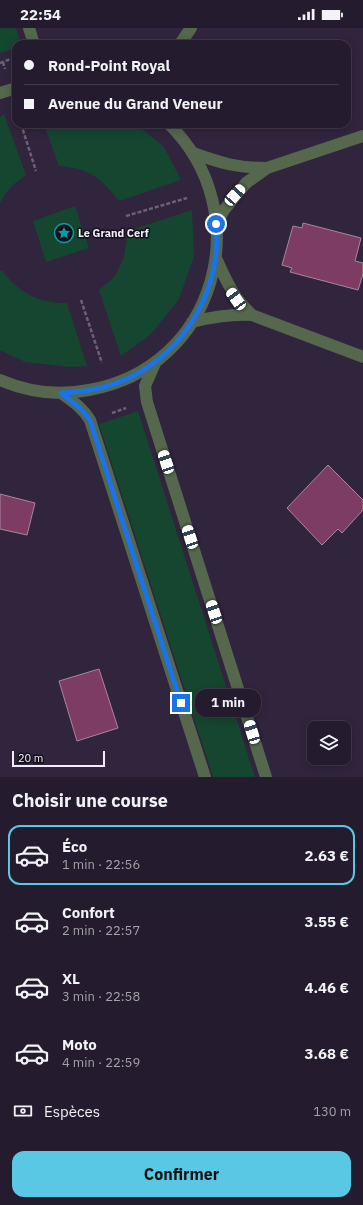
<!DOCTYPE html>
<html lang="fr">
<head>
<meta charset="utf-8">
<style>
	body { margin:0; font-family:"IBM Plex Sans",sans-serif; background:#2c2536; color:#f1f3f6; height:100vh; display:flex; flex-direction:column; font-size:15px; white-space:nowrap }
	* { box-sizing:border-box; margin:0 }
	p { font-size:13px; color:#a3a1aa }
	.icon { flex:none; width:22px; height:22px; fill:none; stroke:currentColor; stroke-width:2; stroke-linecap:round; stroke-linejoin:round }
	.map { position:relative; height:749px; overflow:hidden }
	.panel { display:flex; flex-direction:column; background:#241c2e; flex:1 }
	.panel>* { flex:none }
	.top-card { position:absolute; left:12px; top:12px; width:339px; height:88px; border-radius:12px; box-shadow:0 2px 10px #0003,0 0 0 1px #413a4a; display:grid; align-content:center; height:88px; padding:0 12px; background:#241c2e }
	.tools { position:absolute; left:307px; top:693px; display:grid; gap:8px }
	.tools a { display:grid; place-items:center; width:44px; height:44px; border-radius:8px; background:#241c2e; box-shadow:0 2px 10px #0003,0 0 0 1px #413a4a; font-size:20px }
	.scale { position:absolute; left:12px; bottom:10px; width:93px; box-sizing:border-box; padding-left:4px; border:2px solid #f4edfd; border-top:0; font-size:11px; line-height:14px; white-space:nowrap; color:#f4edfd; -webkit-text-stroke:3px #15111c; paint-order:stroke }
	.end { position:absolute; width:18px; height:18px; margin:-9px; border:5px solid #1a73e8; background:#fff; box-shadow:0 0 0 2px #fff }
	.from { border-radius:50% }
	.bubble { position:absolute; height:28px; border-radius:12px; background:#241c2e; box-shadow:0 2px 10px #0003,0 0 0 1px #413a4a; font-size:13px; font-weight:800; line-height:28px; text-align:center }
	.car { position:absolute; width:12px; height:24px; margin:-12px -6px; border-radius:5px; box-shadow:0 0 3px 1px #0007; background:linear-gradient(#fff 24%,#345 0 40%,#fff 0 76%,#345 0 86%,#fff 0) }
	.top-card b { display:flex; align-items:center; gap:14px; height:38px; font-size:15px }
	.top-card b+b { border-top:1px solid #413a4a }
	.top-card i { width:10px; height:10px; background:#f1f3f6 }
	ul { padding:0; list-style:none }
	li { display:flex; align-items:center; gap:12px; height:60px; margin:0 8px 6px; padding:0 4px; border:2px solid transparent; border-radius:12px }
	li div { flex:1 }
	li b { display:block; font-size:15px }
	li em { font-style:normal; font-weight:800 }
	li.current { border-color:#59c8e4 }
	li>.icon { width:36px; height:36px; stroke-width:1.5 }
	h2 { padding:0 12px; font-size:18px; line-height:48px }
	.pay { display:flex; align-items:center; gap:10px; height:44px; padding:0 12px; font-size:15px }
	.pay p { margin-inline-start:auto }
	.primary-button { display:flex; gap:8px; margin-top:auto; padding:8px 12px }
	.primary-button a { flex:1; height:46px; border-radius:12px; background:#59c8e4; color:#111; font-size:16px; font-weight:800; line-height:46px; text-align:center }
	.status { display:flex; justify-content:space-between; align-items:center; height:28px; padding:0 20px; background:#241c2e; direction:ltr }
	.status svg { height:11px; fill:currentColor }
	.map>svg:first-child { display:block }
</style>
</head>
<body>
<div class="status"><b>22:54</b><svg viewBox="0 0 49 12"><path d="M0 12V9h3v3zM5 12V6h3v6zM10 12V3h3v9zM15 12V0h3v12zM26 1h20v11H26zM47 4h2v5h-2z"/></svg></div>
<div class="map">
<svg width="363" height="749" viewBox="0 0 363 749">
	<rect width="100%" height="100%" fill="#30253d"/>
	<path fill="#15462f" d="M0 0H16L21 16H16V20L0 25Z
		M4 86 26 147C16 154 5 163 0 175V89Z
		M44 96H136L164 119 181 152 119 173C100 149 90 141 59 138Z
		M75 178 89 220 46 234 33 193Z
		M192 182 194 228 179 271 151 306 121 328 99 262 115 248 124 229 128 203Z
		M2 242C17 264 40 276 67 275L87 338 70 339 25 334 0 322V243Z
		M138 383 255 749H213L99 396Z"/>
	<path fill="#7c3c63" stroke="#a88899" d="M303 195 361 210 355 233 363 235V246L358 262 290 244 292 240 282 237 293 198 302 200Z
		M328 437 363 472V482L342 505 338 501 322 517 287 480Z
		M0 466 35 475 27 507 0 501Z
		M99 641 118 700 77 713 59 653Z"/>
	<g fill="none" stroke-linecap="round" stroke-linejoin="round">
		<path stroke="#6c6278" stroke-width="2.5" stroke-dasharray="4 2" stroke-linecap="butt" d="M3 34 5 41
			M0 35 16 29
			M21 96 36 143
			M126 188 187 170
			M81 272 102 335
			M112 385 126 380"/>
		<path stroke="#55674d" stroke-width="12" d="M29 0 34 16
			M180 16 191 0
			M0 65 16 60
			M193 125C221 135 237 140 267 140
			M216 195 224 182 246 155 267 140 363 108
			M216 230C226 253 234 270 252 287
			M192 294C212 289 231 286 252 287L363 329
			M156 333 145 358 147 374 266 749
			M0 352C28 364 59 368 89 362 216 340 259 185 169 96
			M61 365C72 373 83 380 90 392L205 749"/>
	</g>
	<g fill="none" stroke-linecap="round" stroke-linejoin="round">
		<path stroke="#1a73e8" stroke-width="5" d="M181 675 90 392 81 381 61 365C84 364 108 360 129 350 187 322 222 259 216 196"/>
	</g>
	<defs>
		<g id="sight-ring" transform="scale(1)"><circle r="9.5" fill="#15111c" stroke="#0f9aa8" stroke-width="1.5"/><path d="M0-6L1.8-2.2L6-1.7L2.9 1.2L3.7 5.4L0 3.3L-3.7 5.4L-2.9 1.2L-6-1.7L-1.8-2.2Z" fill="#0f9aa8"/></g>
	</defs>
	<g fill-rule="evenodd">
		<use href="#sight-ring" x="64" y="205"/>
	</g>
	<g text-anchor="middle" stroke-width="3" stroke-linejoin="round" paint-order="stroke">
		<g font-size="11" font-weight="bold" fill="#f4edfd" stroke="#15111c" text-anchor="start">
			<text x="78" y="209">Le Grand Cerf</text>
		</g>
	</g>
</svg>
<div class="tools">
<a><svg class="icon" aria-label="layers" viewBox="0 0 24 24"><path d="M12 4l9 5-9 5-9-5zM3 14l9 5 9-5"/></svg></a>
</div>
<div class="scale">20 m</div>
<i class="end from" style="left:216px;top:196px"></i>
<i class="end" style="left:181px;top:675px"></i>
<div class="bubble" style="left:195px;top:661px;width:66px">1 min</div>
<i class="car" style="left:235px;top:167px;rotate:42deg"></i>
<i class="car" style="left:236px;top:271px;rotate:324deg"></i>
<i class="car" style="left:166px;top:434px;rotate:342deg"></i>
<i class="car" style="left:190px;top:509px;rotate:342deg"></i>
<i class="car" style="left:214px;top:584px;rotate:342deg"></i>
<i class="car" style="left:252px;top:704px;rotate:343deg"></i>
<div class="top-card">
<b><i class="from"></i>Rond-Point Royal</b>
<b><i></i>Avenue du Grand Veneur</b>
</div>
</div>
<section class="panel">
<h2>Choisir une course</h2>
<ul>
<li class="current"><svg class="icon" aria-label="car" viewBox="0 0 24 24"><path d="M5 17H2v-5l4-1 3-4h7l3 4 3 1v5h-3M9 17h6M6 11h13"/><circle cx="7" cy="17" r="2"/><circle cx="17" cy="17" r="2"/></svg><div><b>Éco</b><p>1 min · 22:56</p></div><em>2.63 €</em></li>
<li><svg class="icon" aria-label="car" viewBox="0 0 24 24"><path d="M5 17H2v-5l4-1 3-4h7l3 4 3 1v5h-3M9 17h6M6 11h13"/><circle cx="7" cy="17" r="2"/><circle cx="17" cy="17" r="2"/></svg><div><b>Confort</b><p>2 min · 22:57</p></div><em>3.55 €</em></li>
<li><svg class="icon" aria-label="car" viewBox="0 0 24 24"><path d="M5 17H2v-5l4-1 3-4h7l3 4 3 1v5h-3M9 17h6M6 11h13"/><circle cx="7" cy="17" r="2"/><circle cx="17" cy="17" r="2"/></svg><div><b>XL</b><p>3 min · 22:58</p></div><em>4.46 €</em></li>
<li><svg class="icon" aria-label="car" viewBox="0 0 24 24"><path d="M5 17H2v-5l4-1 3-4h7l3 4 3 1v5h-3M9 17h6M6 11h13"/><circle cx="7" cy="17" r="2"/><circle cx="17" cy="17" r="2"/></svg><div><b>Moto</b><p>4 min · 22:59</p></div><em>3.68 €</em></li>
</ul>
<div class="pay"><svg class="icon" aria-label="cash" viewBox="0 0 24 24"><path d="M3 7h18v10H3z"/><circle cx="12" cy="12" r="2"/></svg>Espèces<p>130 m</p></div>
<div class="primary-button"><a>Confirmer</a></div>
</section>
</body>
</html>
